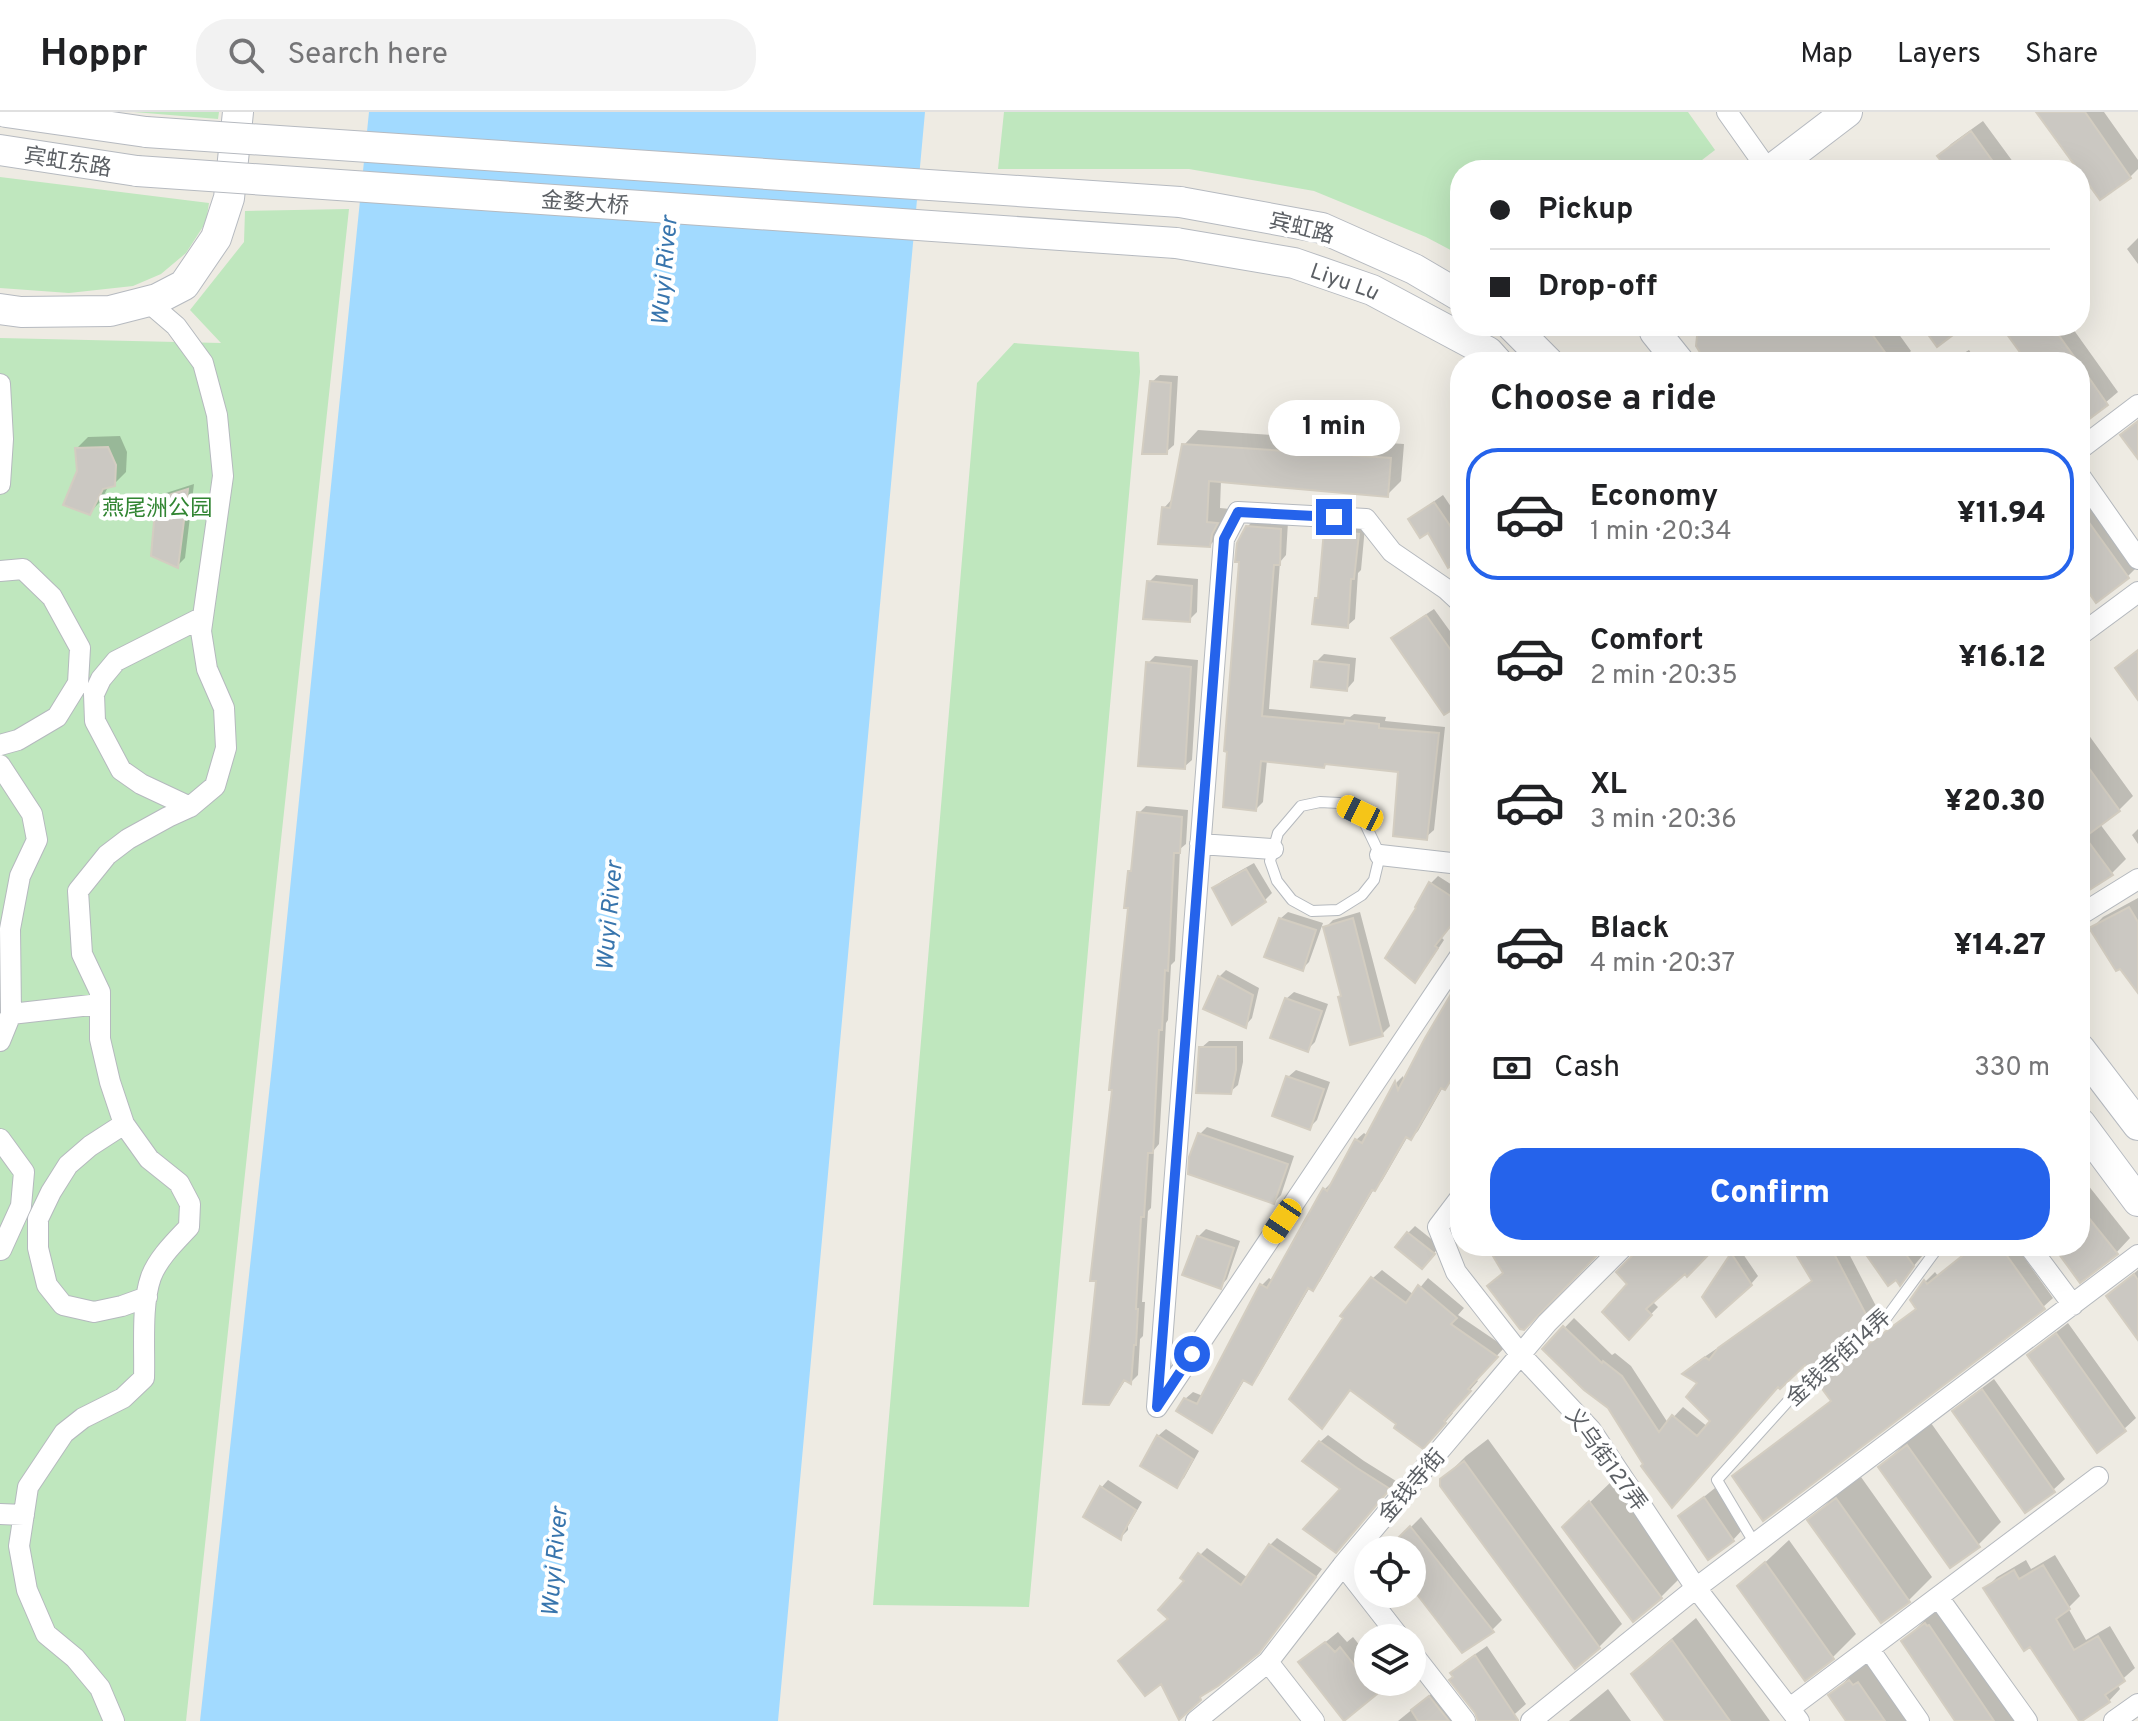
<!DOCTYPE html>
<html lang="en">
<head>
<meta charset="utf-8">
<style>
	body { margin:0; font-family:Overpass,"Noto Sans SC",sans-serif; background:#f2f2f2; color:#202124; height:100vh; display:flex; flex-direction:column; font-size:30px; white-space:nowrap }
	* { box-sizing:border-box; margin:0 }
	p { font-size:26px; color:#757577 }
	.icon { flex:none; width:44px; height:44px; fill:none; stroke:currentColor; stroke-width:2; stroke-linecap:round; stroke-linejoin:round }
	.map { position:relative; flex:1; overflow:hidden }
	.side { position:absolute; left:1450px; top:240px; width:640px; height:904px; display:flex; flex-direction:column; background:#fff; border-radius:32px; box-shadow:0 8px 32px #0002 }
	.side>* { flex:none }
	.hud { position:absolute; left:1450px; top:48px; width:640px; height:176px; border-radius:32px; box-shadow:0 8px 32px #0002; display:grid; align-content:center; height:176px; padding:0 40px; background:#fff }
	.tools { position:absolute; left:1354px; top:1424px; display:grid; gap:16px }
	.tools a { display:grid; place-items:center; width:72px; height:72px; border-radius:50%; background:#fff; box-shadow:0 8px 32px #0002; font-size:40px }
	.end { position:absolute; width:36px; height:36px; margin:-18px; border:10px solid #2563eb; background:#fff; box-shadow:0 0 0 4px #fff }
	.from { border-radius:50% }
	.bubble { position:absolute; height:56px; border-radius:28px; background:#fff; box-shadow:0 8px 32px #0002; font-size:26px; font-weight:800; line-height:56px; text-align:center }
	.car { position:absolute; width:24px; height:48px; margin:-24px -12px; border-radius:10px; box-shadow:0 0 6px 2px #0007; background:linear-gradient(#f5c518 24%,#345 0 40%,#f5c518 0 76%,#345 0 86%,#f5c518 0) }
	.hud b { display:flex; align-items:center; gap:28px; height:76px; font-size:30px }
	.hud b+b { border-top:2px solid #e0e0e0 }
	.hud i { width:20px; height:20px; background:#202124 }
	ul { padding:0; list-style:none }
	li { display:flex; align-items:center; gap:24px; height:132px; margin:0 16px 12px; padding:0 24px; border:4px solid transparent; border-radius:32px }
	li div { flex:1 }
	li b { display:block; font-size:30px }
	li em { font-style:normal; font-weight:800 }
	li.selected { border-color:#2563eb }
	li>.icon { width:72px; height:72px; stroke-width:1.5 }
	h2 { padding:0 40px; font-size:36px; line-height:96px }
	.pay { display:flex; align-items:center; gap:20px; height:88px; padding:0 40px; font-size:30px }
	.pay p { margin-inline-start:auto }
	.primary-button { display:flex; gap:16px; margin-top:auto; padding:16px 40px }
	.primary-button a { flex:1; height:92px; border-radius:32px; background:#2563eb; color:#fff; font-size:32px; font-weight:800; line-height:92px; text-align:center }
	header { display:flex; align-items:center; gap:48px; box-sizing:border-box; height:112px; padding:0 40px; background:#fff; border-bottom:2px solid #e0e0e0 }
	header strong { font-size:38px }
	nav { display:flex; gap:44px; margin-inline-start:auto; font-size:28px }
	.search { width:560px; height:72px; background:#f2f2f2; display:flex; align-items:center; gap:20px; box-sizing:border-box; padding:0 28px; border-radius:32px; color:#757577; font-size:30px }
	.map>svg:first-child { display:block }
</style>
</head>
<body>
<header>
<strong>Hoppr</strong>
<div class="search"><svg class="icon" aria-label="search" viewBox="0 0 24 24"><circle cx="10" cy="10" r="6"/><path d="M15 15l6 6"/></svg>Search here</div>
<nav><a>Map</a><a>Layers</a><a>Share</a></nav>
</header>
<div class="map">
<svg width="2138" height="1609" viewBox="0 0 2138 1609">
	<rect width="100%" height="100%" fill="#eeebe3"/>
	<path fill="#bfe7be" d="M134 0H219L218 7Z
		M1004 0H1688L1715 38 1689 58H1460V143L1426 125 1314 79 1189 57H998Z
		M0 65 209 91 206 110 186 141 161 162 133 174 69 181 0 176Z
		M349 97 186 1609H0V226L221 231 190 198 244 130 245 99Z
		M1014 231 1139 240 1140 260 1029 1495 873 1493 977 271Z"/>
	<path fill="#a2daff" d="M369 0H925L778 1609H200L272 954Z"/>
	<path fill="#0003" d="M2039 0H2104L2138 48V57L2130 65 2100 85Z
		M1983 9 2019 58H1950L1940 44 1951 32Z
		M2138 126V152L2127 137Z
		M1700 214H1893L1911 239 1900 250H1709Z
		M2003 214H2071L2118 280 2080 312V250H2029Z
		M1969 238 1977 250H1957L1965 243 1964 241Z
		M1160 263 1178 264 1174 333 1166 340 1152 270Z
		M1198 318 1404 332 1401 369 1387 383 1221 368 1220 396 1230 397 1224 419 1210 433 1164 396 1173 386 1184 333Z
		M120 324 127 340 126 360 114 372 109 373 101 389 89 401 79 359 77 336 88 325Z
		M2080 371 2138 454 2128 464 2080 465Z
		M194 372 185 446 178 453 158 388 166 381Z
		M1443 383 1460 408V447L1429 418 1410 408 1419 400Z
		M1255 407 1288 410 1286 443 1280 450 1269 597 1350 605 1354 602 1386 605 1385 609 1445 615 1434 718 1426 725 1400 658 1328 650 1323 654 1267 648 1263 690 1256 697 1247 415Z
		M1333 412 1365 415 1361 458 1358 461 1355 507 1347 514 1317 487 1320 483 1326 419Z
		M1156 463 1198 467 1197 500 1189 508 1149 470Z
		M1434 497 1460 533V590L1394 527 1401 519Z
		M1324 542 1356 546 1354 569 1347 577 1316 550Z
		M1155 544 1198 548 1192 648 1184 655 1148 551Z
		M2080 611 2133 684 2119 698 2100 712 2126 747 2112 761 2080 782Z
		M1146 694 1188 698 1186 732 1180 737 1175 849 1171 853 1168 908 1166 911 1159 1032 1154 1038 1151 1096 1148 1099 1142 1190H1145L1143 1224 1140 1227 1138 1263 1131 1270 1126 1267 1116 1283 1108 1291 1115 976 1130 794V759L1133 756 1139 701Z
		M2138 717V732L2132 723Z
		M1254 751 1272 781 1264 789 1214 776 1222 769Z
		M1438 764 1460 778V801L1441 825 1444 828 1422 861 1415 869 1431 771Z
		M2138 786V878L2092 816 2103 805Z
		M1288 800 1323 811 1309 850 1302 857 1280 807Z
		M1360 800 1390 914 1382 922 1343 882 1326 815 1333 808Z
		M1226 858 1259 876 1252 906 1245 914 1219 865Z
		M1460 873V972L1453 967 1445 976 1443 975 1418 1019 1411 1026 1408 1024 1382 1069 1374 1077 1320 1169 1313 1177 1310 1175 1258 1264 1251 1271 1245 1267 1219 1311 1212 1319 1185 1287 1193 1280 1203 1284 1262 1173 1269 1166 1273 1169 1325 1077 1332 1070 1334 1071 1356 1028 1364 1021 1368 1024 1397 970 1403 964 1404 970Z
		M1294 880 1328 892 1315 930 1308 937 1286 887Z
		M1209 929H1243V950L1238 973 1230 980 1201 936Z
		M1296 958 1330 970 1317 1008 1310 1015 1288 965Z
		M1207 1015 1294 1044 1281 1083 1274 1090 1200 1022Z
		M2080 1063 2130 1126 2116 1141 2055 1134H2080Z
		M1415 1114 1440 1134 1429 1147 1408 1121Z
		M1206 1117 1240 1129 1227 1167 1220 1175 1198 1125Z
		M1641 1134H1715L1652 1189 1658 1195 1629 1225 1630 1172Z
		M1793 1134H1845L1878 1198 1868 1208 1806 1250 1779 1272 1681 1384 1645 1352 1609 1295 1545 1236 1574 1206 1612 1243 1615 1241 1631 1254 1668 1311 1683 1295 1708 1315 1713 1309 1699 1270 1685 1261 1694 1252 1716 1237 1719 1238 1730 1227 1814 1168Z
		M1862 1134H1916L1923 1143 1900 1170Z
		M1957 1134H2016L2053 1186 2043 1195 1734 1364 1744 1355 1833 1288 1820 1270 1830 1260 1918 1196 1912 1188 1926 1169 1935 1160 1938 1164 1963 1143Z
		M1739 1136 1758 1164 1751 1172 1704 1185 1732 1142Z
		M1382 1158 1414 1183 1428 1166 1464 1196 1458 1203 1505 1235 1475 1267 1478 1269 1451 1300 1453 1301 1432 1326 1399 1312 1351 1277 1322 1314 1373 1166Z
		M2138 1158V1225L2108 1184Z
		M2068 1211 2136 1306 2124 1317 2030 1243 2041 1232Z
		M1994 1267 2065 1367 2053 1378 1955 1299 1966 1288Z
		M1931 1311 2001 1410 1978 1433 1881 1355 1904 1332Z
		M1166 1317 1199 1339 1184 1366 1176 1373 1158 1324Z
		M1328 1323 1364 1349 1396 1369 1343 1431 1342 1376 1320 1330Z
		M1488 1327 1622 1512 1599 1535 1575 1554 1442 1368 1466 1344Z
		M1861 1365 1932 1465 1909 1488 1882 1509 1810 1409 1833 1385Z
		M1614 1367 1684 1462 1661 1485 1588 1392Z
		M1108 1368 1142 1390 1128 1414V1418L1121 1425 1101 1376Z
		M1715 1376 1743 1417 1733 1428 1680 1404Z
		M1421 1405 1502 1508 1492 1518 1412 1473V1438H1388Z
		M1277 1426 1322 1457 1266 1531 1200 1586 1170 1506 1200 1443 1207 1436 1248 1466 1270 1433Z
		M1789 1428 1856 1522 1833 1545 1740 1474Z
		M2055 1443 2080 1484 2068 1496 2086 1528 2110 1514 2135 1556 2117 1572 2120 1577 2109 1589 2030 1533 1985 1477 1997 1465 2026 1448 2031 1457Z
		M1949 1489 2033 1609H1957L1904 1529 1927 1506Z
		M1696 1506 1770 1609H1668L1634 1562 1657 1539Z
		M1338 1520 1347 1530 1353 1525 1368 1544V1570H1386L1344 1607 1301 1550Z
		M1487 1534 1526 1592 1507 1609H1479L1478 1601 1453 1561 1464 1550Z
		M1873 1546 1924 1609H1848L1831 1584 1854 1560Z
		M1441 1574 1472 1609H1398Z
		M1608 1577 1631 1609H1569Z"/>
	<path fill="#cbc8c2" stroke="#d3cdc1" stroke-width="2" d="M2036 0H2085L2131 66 2100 88Z
		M1971 19 1999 58H1948L1937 44Z
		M1698 214H1866L1892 250H1706L1696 234Z
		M1922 214H1965L1937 235Z
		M2001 214H2052L2078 250H2027Z
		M2080 253 2108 293 2080 314Z
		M1150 269 1171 271 1167 342H1142Z
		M2138 309V347L2120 323Z
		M1182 332 1391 346 1388 385 1209 369 1207 410 1218 411 1212 422 1210 435 1158 432 1162 395 1170 396Z
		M108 335 116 353 115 374 103 377 90 403 63 393 77 359 75 336Z
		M188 377 178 456 151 444 156 387Z
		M1434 390 1451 415 1460 409V449L1448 456 1428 421 1420 426 1408 407Z
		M2080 398 2129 466 2096 491 2080 468Z
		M1246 414 1281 417 1280 453H1274L1262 604 1344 612 1345 608 1379 612V616L1439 621 1427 728 1393 724 1398 660 1325 652 1324 656 1261 649 1256 699 1223 695 1227 640 1224 639 1239 450H1235L1237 431Z
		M1324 418 1359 422 1354 467H1351L1348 516 1312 512 1315 486H1318Z
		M1147 469 1192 474 1190 510 1143 507Z
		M1426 503 1460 551V593L1444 603 1391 526Z
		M2138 538V588L2115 556Z
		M1314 549 1349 553 1347 579 1311 575Z
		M1146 550 1191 555 1185 657 1138 654Z
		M2080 644 2120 699 2085 725 2113 763 2080 784Z
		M1137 700 1182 705 1180 741H1174L1168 859 1165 858 1162 918H1159L1153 1041H1148L1144 1105H1141L1136 1197H1138L1136 1233H1134L1131 1272 1124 1268 1109 1293 1083 1292 1096 1169H1090L1112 978H1109L1128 796H1124L1128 759H1131Z
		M1246 757 1266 790 1232 813 1212 776Z
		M1429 770 1460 790V802L1435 834 1438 836 1415 871 1385 846 1416 796 1415 795Z
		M2129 795 2138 810V881L2120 857 2116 859 2089 816Z
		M1279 806 1316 818 1303 859 1264 845Z
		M1353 806 1383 924 1350 933 1338 885 1341 884 1323 815Z
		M1218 864 1253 883 1246 916 1203 897Z
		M1460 867V953L1445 978 1441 976 1411 1028 1406 1025 1375 1079 1372 1078 1313 1179 1308 1176 1252 1273 1243 1268 1212 1321 1176 1299 1184 1286 1197 1292 1260 1172 1267 1176 1323 1076 1327 1079 1355 1027 1362 1031 1395 969 1398 978 1425 926Z
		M1285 886 1322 899 1308 940 1270 926Z
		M1199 935H1236V958L1231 982 1196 981Z
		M1286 964 1324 977 1310 1018 1272 1004Z
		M1198 1021 1288 1052 1274 1092 1188 1062 1189 1045Z
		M2080 1095 2118 1142 2080 1171 2053 1134H2080Z
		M1407 1120 1435 1142 1422 1157 1395 1135Z
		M1197 1124 1234 1136 1221 1177 1182 1163Z
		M1487 1134H1606L1524 1218 1520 1217 1487 1174 1503 1161Z
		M1637 1134H1717L1687 1165 1685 1162 1646 1197 1652 1203 1629 1228 1602 1200 1627 1172 1616 1160 1633 1143Z
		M1791 1134H1830L1870 1210 1808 1257 1805 1253 1780 1277 1778 1275 1672 1396 1641 1354 1643 1352 1608 1296 1584 1278 1542 1237 1563 1214 1602 1251 1603 1249 1622 1264 1659 1320 1672 1303 1697 1324 1710 1309 1686 1285 1697 1271 1682 1262 1705 1245 1709 1248 1718 1236 1812 1169Z
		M1860 1134H1900L1914 1154 1900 1174 1896 1168 1888 1174Z
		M1955 1134H2000L2045 1197 1763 1409 1732 1364 1831 1289 1817 1270 1916 1197 1910 1188 1924 1168 1927 1172 1962 1144Z
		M1731 1141 1752 1173 1716 1205 1702 1185Z
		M2134 1162 2138 1168V1228L2106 1184Z
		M1371 1165 1406 1191 1418 1173 1457 1206 1451 1212 1498 1245 1468 1277 1471 1279 1444 1309 1446 1311 1423 1337 1394 1316 1396 1312 1350 1278 1322 1317 1289 1287 1343 1206 1340 1204Z
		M2056 1221 2126 1319 2097 1341 2027 1243Z
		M1982 1277 2055 1380 2025 1401 1952 1299Z
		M1157 1323 1193 1347 1177 1376 1140 1354Z
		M1319 1329 1357 1356 1390 1377 1336 1441 1303 1417 1340 1377 1302 1349Z
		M1907 1333 1980 1435 1950 1456 1878 1355Z
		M1464 1349 1600 1536 1575 1557 1440 1374V1367Z
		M1100 1374 1136 1398 1122 1423 1121 1428 1083 1405Z
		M1704 1385 1734 1429 1708 1448 1678 1404Z
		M1836 1386 1910 1490 1881 1511 1807 1408Z
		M1589 1389 1662 1486 1633 1510 1562 1415Z
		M1410 1414 1494 1520 1462 1541 1412 1476V1438H1386Z
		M1269 1432 1316 1465 1259 1541 1218 1574 1200 1585 1201 1588 1179 1608 1161 1572 1145 1584 1118 1549 1168 1507 1158 1498 1184 1469 1180 1466 1198 1441 1241 1473Z
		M1765 1450 1834 1547 1805 1569 1737 1474Z
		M2043 1453 2070 1497 2056 1507 2074 1538 2098 1524 2125 1569 2105 1583 2110 1590 2082 1609H2079L2030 1535 2024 1539 1983 1476 2014 1458 2019 1467Z
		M1925 1511 1927 1514 1929 1513 1994 1609H1955L1901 1529Z
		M1672 1528 1730 1609H1665L1631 1562Z
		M1325 1530 1335 1540 1340 1535 1377 1582 1344 1609 1298 1550Z
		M1475 1543 1518 1608V1609H1478L1475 1601 1449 1568 1453 1565 1450 1561Z
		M1849 1568 1853 1573 1858 1570 1885 1609H1846L1828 1583Z
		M1429 1584 1449 1609H1418L1411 1598Z"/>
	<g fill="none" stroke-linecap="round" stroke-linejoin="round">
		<g stroke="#b5b9be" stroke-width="12">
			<path id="lane" d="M1320 690 1339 691 1360 701 1380 743 1374 768 1362 783 1338 798 1312 799 1292 788 1277 769 1270 749 1278 721 1290 707 1301 694Z
				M1755 1432 1717 1368 1808 1267 1884 1209 1939 1134"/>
		</g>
		<g stroke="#b5b9be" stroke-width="22">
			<path id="street" d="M1727 0 1768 58
				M0 272 3 327 0 372
				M2080 337 2138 293
				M2080 364 2138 447
				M0 459 23 457 52 485 80 536 78 571 57 605 18 628 0 633
				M1460 490 1446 477 1392 440 1366 407 1238 400 1224 427 1157 1295 1460 844
				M2080 523 2138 480
				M0 653 32 702 37 728 20 764 10 817 11 902 0 929
				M190 695 141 672 121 658 95 609 94 582 101 567 116 549 203 505
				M1200 732 1273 737
				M1380 743 1460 752
				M2080 803 2138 767
				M11 902 100 892
				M124 1012 90 1034 68 1053 51 1080 38 1107V1136L47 1173 63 1193 94 1200 122 1194 147 1185
				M0 1027 24 1060 21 1094 1 1138
				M1460 1086 1438 1115 1456 1160 1521 1243 1591 1318 1696 1476 1799 1609
				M2029 1134 2073 1193
				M0 1402 24 1403
				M1343 1453 1400 1526
				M1938 1485 2027 1609
				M1869 1537 1919 1609
				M1412 1541 1465 1609
				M1268 1550 1314 1609
				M1790 1596 2098 1365
				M114 1609 100 1576 75 1546 46 1522 27 1478 19 1434 28 1375 64 1321 83 1306 123 1286 144 1266C145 1236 141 1193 151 1165 158 1146 176 1129 189 1115L190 1092 179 1071 149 1047 124 1012 110 970 100 927V880L82 842 78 779 107 743 128 727 168 705 190 695 215 674 226 636 224 596 207 557 201 519 223 364 217 303 203 251 176 214 148 190
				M1196 1609 1268 1550 1343 1453 1547 1211 1624 1134
				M1531 1609 1696 1476 2138 1143
				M2114 1609 2138 1592"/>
		</g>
		<g stroke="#b6bac0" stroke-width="32">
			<g id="secondary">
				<path d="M6 0 146 20"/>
				<path d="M0 38 137 59"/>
				<path d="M1771 58 1847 0"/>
				<path d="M1180 90 1322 116 1414 157 1460 184"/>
				<path id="s1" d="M1176 131 1294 151 1372 178 1488 240 1497 250"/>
				<path d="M0 197 21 200 110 199 157 187 184 173 216 126 229 86 238 0"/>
				<path d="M1512 214 1548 250"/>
				<path d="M1655 214V220L1679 250"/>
				<path d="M2080 937 2138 1013"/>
				<path d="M2080 1011 2138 1089"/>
			</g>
		</g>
		<use href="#lane" stroke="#fff" stroke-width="10"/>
		<use href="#street" stroke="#fff" stroke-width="20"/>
		<use href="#secondary" stroke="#fff" stroke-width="30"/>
		<g stroke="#b6bac0" stroke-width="32" stroke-linecap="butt">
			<path id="secondary-bridge" d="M146 20 1180 90
				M137 59 1176 131"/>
		</g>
		<use href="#secondary-bridge" stroke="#fff" stroke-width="30"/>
	</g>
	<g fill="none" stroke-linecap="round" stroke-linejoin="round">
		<path stroke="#2563eb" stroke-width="10" d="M1192 1242 1157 1295 1224 427 1238 400 1334 405"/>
	</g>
	<g text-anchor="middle" stroke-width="8" stroke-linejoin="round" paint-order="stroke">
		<g font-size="22" fill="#5b5f64" stroke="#fff">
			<text transform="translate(68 49) rotate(9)" y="8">宾虹东路</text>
			<text transform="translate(585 90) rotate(4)" y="8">金婺大桥</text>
			<text transform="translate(1302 115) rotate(14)" y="8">宾虹路</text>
			<text dy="8" stroke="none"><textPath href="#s1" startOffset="174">Liyu Lu</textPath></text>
			<text transform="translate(1838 1245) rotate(-42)" y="8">金钱寺街14弄</text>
			<text transform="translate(1607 1347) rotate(54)" y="8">义乌街127弄</text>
			<text transform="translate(1411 1373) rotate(-49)" y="8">金钱寺街</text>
		</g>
		<g font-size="22" fill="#318532" stroke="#fff">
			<text x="157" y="403">燕尾洲公园</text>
		</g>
		<g font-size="24" font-style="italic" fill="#3875ad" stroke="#fff">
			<text transform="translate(664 159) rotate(-85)" y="8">Wuyi River</text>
			<text transform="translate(609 804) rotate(-85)" y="8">Wuyi River</text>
			<text transform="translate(554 1450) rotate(-85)" y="8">Wuyi River</text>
		</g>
	</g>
</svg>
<div class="tools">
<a><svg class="icon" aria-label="locate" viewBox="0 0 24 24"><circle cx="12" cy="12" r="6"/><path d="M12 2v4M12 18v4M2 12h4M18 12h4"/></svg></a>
<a><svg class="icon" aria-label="layers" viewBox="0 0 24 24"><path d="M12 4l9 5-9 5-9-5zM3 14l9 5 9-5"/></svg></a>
</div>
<i class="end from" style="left:1192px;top:1242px"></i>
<i class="end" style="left:1334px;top:405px"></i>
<div class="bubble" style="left:1268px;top:288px;width:132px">1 min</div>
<i class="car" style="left:1360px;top:701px;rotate:296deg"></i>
<i class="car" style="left:1282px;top:1109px;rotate:214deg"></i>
<div class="hud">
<b><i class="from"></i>Pickup</b>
<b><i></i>Drop-off</b>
</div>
<section class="side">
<h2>Choose a ride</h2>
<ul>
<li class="selected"><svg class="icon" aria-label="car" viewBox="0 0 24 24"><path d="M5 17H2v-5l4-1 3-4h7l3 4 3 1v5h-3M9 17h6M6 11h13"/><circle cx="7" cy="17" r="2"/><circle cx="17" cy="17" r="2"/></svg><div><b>Economy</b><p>1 min · 20:34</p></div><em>¥11.94</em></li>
<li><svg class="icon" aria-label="car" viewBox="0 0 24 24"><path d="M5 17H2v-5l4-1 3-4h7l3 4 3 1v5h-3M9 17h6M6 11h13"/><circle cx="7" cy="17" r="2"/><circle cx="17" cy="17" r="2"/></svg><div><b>Comfort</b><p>2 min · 20:35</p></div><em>¥16.12</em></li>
<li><svg class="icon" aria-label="car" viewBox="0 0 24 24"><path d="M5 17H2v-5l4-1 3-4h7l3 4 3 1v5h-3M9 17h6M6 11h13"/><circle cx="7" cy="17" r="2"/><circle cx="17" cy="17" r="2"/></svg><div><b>XL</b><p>3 min · 20:36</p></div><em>¥20.30</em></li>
<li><svg class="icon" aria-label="car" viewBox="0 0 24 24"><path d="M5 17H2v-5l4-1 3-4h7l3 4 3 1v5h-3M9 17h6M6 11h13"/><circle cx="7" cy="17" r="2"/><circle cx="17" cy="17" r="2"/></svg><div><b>Black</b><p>4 min · 20:37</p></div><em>¥14.27</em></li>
</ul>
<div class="pay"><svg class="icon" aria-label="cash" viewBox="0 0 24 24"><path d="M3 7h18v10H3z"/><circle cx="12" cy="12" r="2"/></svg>Cash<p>330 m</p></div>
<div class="primary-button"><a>Confirm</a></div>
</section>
</div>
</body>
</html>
